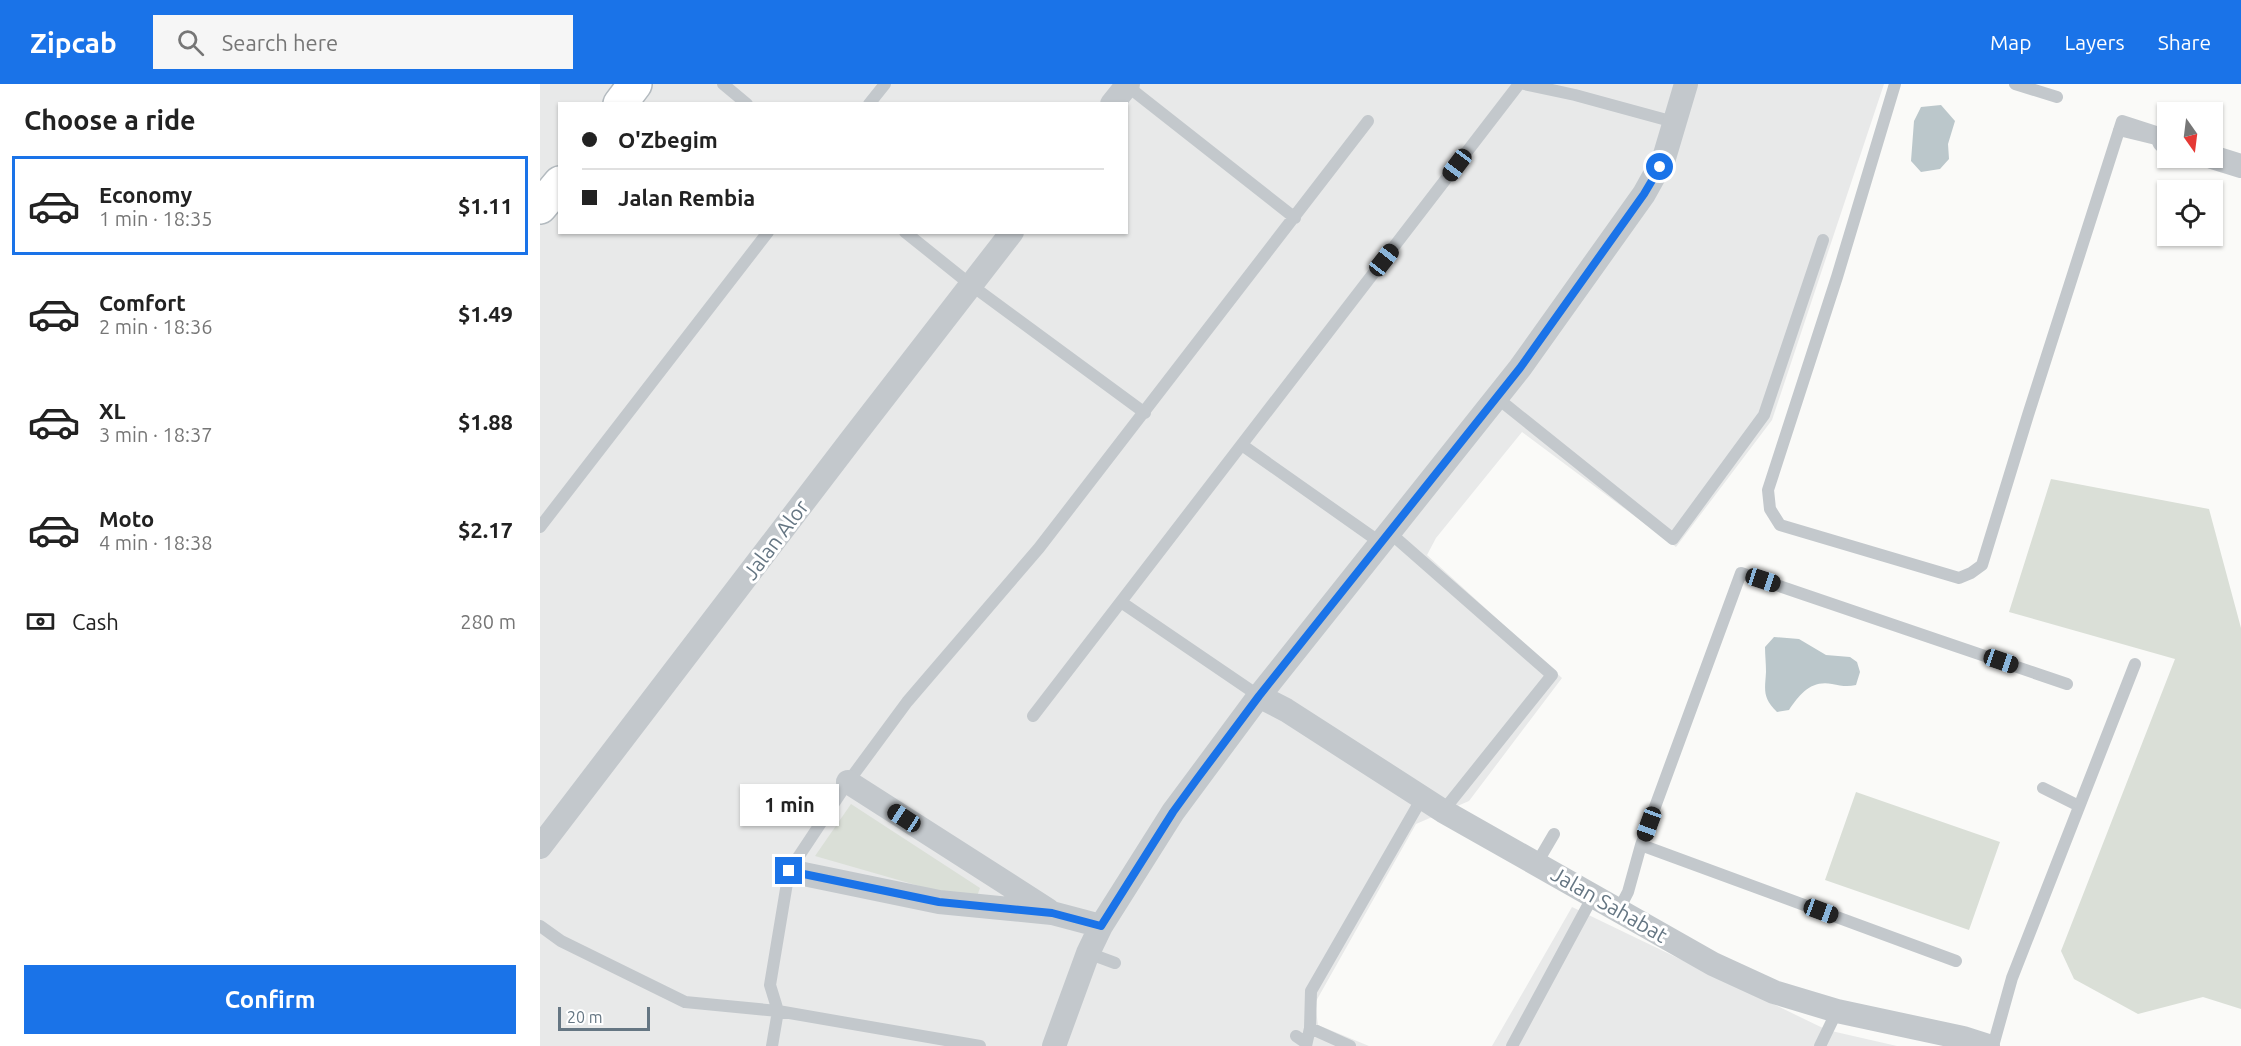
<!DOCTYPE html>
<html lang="en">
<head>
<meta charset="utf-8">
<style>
	body { margin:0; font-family:Ubuntu,sans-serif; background:#f6f6f6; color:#222; height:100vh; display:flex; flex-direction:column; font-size:22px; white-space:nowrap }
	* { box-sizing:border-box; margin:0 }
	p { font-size:20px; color:#767676 }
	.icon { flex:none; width:33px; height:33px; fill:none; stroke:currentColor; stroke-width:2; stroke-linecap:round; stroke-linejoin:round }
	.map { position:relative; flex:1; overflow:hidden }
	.details { display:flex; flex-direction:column; background:#fff; width:540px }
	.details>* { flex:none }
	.top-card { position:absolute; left:18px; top:18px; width:570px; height:132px; border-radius:0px; box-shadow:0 2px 4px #0004; display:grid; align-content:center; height:132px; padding:0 24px; background:#fff }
	.needle { width:39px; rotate:166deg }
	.tools { position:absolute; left:1617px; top:18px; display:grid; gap:12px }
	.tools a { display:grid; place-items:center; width:66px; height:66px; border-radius:0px; background:#fff; box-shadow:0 2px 4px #0004; font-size:30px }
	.scale { position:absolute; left:18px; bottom:15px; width:92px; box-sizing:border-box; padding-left:6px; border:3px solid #657683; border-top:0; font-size:16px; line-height:21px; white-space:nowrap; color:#657683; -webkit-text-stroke:4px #fff; paint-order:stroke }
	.end { position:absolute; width:27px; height:27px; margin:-14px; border:8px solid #1a73e8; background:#fff; box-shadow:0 0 0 3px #fff }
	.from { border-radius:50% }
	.bubble { position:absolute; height:42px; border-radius:0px; background:#fff; box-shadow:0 2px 4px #0004; font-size:20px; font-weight:700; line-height:42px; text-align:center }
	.car { position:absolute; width:18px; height:36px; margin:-18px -9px; border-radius:8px; box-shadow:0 0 4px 2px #0007; background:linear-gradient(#222 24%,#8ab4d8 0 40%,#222 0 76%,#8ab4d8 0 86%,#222 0) }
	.top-card b { display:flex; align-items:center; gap:21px; height:57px; font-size:22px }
	.top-card b+b { border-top:2px solid #e0e0e0 }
	.top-card i { width:15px; height:15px; background:#222 }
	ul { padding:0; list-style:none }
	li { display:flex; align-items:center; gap:18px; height:99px; margin:0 12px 9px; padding:0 12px; border:3px solid transparent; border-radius:0px }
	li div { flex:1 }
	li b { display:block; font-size:22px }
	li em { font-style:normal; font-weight:700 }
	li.active { border-color:#1a73e8 }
	li>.icon { width:54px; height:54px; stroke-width:1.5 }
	h2 { padding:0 24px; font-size:27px; line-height:72px }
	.pay { display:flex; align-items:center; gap:15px; height:66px; padding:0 24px; font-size:22px }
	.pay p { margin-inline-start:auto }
	.primary-button { display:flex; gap:12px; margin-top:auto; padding:12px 24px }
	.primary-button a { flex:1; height:69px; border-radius:0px; background:#1a73e8; color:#fff; font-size:24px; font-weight:700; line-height:69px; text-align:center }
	header { display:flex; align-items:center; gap:36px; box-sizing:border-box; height:84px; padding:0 30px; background:#1a73e8; color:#fff }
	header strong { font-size:28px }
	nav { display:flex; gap:33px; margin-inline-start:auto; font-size:21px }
	.search { width:420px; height:54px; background:#f6f6f6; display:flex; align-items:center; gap:15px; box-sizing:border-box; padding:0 21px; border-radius:0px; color:#767676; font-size:22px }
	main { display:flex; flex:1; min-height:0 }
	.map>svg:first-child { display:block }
</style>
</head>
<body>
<header>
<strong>Zipcab</strong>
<div class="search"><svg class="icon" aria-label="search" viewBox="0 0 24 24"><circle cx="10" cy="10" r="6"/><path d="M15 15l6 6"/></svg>Search here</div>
<nav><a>Map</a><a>Layers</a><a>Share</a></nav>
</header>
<main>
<section class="details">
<h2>Choose a ride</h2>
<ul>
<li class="active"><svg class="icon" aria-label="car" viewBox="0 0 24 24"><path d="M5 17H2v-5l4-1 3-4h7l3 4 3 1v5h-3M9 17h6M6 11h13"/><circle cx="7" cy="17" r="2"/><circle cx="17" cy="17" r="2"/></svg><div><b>Economy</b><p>1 min · 18:35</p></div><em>$1.11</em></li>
<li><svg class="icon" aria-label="car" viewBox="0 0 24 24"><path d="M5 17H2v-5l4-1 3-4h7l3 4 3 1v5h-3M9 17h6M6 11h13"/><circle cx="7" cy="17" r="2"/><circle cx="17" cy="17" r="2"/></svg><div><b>Comfort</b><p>2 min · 18:36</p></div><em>$1.49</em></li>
<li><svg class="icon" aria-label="car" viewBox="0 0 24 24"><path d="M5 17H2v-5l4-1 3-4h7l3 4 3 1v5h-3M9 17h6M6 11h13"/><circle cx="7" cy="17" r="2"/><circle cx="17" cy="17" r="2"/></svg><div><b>XL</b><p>3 min · 18:37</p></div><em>$1.88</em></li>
<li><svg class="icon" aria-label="car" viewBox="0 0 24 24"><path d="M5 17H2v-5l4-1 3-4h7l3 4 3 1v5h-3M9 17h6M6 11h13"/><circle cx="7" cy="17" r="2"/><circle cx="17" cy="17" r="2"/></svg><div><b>Moto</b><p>4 min · 18:38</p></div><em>$2.17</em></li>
</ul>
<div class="pay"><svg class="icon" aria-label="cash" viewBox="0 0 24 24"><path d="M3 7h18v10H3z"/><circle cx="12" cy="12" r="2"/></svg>Cash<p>280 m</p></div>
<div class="primary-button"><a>Confirm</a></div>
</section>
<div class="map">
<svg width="1701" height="962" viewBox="0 0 1701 962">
	<rect width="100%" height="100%" fill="#fafaf8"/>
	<path fill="#e8e9e9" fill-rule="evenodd" d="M0 0H1344L1232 336 1136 463 982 348 896 454 887 471 1022 594 929 717 876 740 775 919 778 941 829 962H0ZM20 20H586V148H20Z
		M1032 823 1287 946 1357 962H952Z"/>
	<path fill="#dadfd7" d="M1511 395 1669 425 1701 544V925L1663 913 1598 930 1534 895 1521 867 1635 575 1469 528Z
		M1316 708 1460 758 1429 846 1285 796Z
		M311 720 440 804 435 818 275 772Z"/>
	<path fill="#bbc7cb" d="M1401 21 1415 37 1408 60 1409 75 1400 85 1381 88 1371 77 1374 37 1381 23Z
		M1234 553 1259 555 1286 571 1310 573 1317 578 1320 588 1316 601C1308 603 1301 602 1292 600 1271 596 1260 610 1249 626L1237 628C1222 613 1225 606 1226 588 1226 579 1225 571 1225 563Z"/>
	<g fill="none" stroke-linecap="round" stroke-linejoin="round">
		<g stroke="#b3babf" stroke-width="36">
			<path id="secondary" d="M80 20 95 0
				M0 123 20 99"/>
		</g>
		<path stroke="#c3c8cc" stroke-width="12" d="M183 0 207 20
			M984 0 1035 11 1134 38
			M1355 0 1297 193 1228 406 1230 425 1240 441 1419 494 1431 489 1442 481 1488 331 1582 37 1616 48 1624 57
			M1475 0 1517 13
			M586 1 755 134
			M329 20 345 0
			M1579 46 1624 57
			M365 148 431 201 605 329
			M956 313 1133 455 1224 331 1283 156
			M702 361 841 459
			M0 443 228 148
			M849 448 1012 591 903 727
			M581 518 719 612
			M493 632 979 0
			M1503 704 1539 722
			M1101 761 1416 877
			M997 779 1014 750
			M1078 827 1088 808 1101 761 1201 489 1527 600
			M0 842 21 857 145 918 238 927 440 962
			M548 869 575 879
			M770 944 810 962
			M756 952 766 959
			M232 962 238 927 230 901 249 787 308 698 367 618 499 464 828 37
			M766 962 770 944 771 907 882 714
			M972 962 1053 812
			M1280 962 1297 927
			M1453 962 1472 894 1595 580"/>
		<path stroke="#c3c8cc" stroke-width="24" d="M572 20 588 0
			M1624 57 1628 59
			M1672 73 1701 82
			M719 612 746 626 903 727 1173 880 1234 908 1297 927 1423 954 1448 962
			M308 698 508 826
			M0 763 311 356 472 148
			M249 787 399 818 512 829 561 842
			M514 962 548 869 561 842 633 728 719 612 980 284 1104 110 1124 74 1146 0"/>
		<use href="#secondary" stroke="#fff" stroke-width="33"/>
	</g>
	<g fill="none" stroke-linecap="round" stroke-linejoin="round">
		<path stroke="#1a73e8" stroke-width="8" d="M249 787 399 818 512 829 561 842 633 728 657 695 719 612 980 284 1104 110 1120 83"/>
	</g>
	<g text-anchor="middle" stroke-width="6" stroke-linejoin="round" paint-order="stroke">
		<g font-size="21" fill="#657683" stroke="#fff">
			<text transform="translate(236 456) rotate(-53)" y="7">Jalan Alor</text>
			<text transform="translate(1069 821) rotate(30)" y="7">Jalan Sahabat</text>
		</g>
	</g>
</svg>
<div class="tools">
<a><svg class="needle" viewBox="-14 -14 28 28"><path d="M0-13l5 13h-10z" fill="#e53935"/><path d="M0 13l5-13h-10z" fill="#767676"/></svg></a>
<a><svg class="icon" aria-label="locate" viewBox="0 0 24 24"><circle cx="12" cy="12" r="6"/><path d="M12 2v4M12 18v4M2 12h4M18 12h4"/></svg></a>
</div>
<div class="scale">20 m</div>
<i class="end from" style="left:1120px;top:83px"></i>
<i class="end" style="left:249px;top:787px"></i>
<div class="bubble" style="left:200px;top:700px;width:99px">1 min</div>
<i class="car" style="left:917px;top:81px;rotate:217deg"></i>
<i class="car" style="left:844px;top:176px;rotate:38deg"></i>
<i class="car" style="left:1223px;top:496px;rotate:108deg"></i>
<i class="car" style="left:1461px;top:577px;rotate:109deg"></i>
<i class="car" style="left:364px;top:734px;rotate:303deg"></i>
<i class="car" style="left:1109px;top:740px;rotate:200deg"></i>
<i class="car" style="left:1281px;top:827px;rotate:110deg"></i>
<div class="top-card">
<b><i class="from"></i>O'Zbegim</b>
<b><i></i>Jalan Rembia</b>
</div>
</div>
</main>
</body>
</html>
